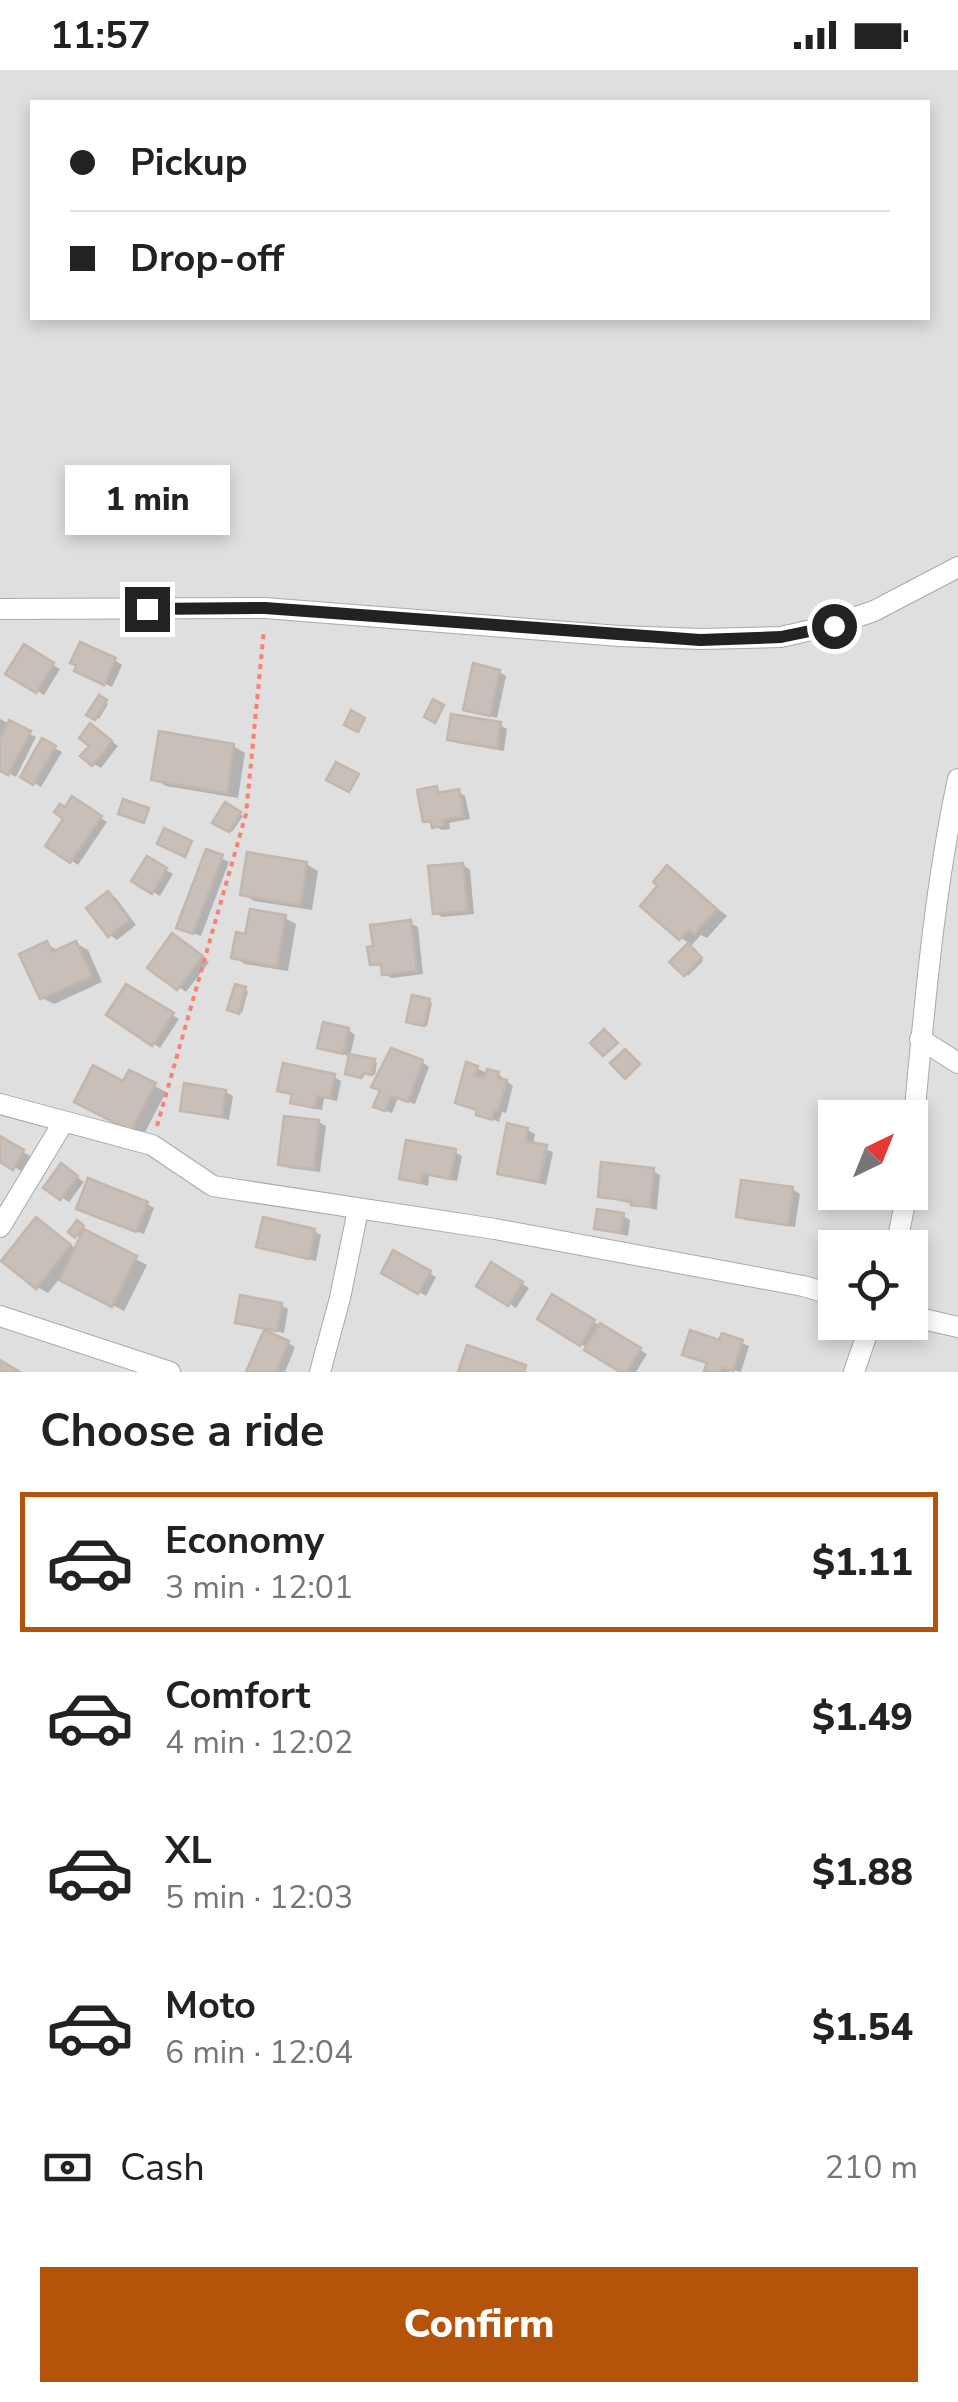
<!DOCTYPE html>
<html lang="en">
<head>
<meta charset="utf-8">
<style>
	body { margin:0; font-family:"Nunito Sans",sans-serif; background:#f2f2f2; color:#222; height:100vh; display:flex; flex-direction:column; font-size:38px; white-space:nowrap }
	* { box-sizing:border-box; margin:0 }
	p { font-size:32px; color:#767676 }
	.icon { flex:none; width:55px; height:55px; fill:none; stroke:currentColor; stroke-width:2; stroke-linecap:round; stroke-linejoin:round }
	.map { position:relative; height:1302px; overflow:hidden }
	.details { display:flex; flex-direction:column; background:#fff; flex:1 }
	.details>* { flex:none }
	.guide { position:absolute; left:30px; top:30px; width:900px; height:220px; border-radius:0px; box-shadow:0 5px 15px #0003; display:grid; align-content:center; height:220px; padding:0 40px; background:#fff }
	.needle { width:65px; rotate:43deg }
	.tools { position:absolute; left:818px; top:1030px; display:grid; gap:20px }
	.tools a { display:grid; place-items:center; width:110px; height:110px; border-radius:0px; background:#fff; box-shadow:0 5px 15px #0003; font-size:50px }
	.end { position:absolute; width:45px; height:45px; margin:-22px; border:12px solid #222; background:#fff; box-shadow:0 0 0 5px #fff }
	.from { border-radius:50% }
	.bubble { position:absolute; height:70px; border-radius:0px; background:#fff; box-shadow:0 5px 15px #0003; font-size:32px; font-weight:800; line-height:70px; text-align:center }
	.guide b { display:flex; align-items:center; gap:35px; height:95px; font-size:38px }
	.guide b+b { border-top:2px solid #e0e0e0 }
	.guide i { width:25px; height:25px; background:#222 }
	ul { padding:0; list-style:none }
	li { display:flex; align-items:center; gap:30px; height:140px; margin:0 20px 15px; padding:0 20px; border:5px solid transparent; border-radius:0px }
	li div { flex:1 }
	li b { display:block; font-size:38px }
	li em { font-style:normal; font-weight:800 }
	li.selected { border-color:#b45309 }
	li>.icon { width:90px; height:90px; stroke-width:1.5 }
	h2 { padding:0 40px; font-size:45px; line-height:120px }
	.pay { display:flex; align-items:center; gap:25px; height:110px; padding:0 40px; font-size:38px }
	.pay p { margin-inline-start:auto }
	.action { display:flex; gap:20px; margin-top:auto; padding:20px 40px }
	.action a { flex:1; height:115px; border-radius:0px; background:#b45309; color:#fff; font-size:40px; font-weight:800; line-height:115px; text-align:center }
	.status { display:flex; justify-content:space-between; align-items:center; height:70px; padding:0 50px; background:#fff; direction:ltr }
	.status svg { height:28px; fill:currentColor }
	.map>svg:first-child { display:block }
</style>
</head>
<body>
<div class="status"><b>11:57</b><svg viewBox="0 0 49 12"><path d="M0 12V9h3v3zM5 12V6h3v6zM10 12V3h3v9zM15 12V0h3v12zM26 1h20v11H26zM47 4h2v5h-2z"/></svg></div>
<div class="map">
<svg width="958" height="1302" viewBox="0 0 958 1302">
	<rect width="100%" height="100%" fill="#f2efe9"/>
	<path fill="#e0dfdf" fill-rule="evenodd" d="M0 0H958V1302H0ZM32 32H928V248H32ZM835 1048H910V1122H835ZM835 1178H910V1252H835Z"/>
	<path fill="#0003" d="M24 578 60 599 44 625 9 604Z
		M115 590 122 595 112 617 84 604Z
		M499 602 506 606 497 648 466 639Z
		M100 628 108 634 99 649 90 644Z
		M0 649 36 667 16 707 0 699Z
		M500 655 507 659 504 681 457 673 450 669Z
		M98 661 118 676 101 698 94 694Z
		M43 672 62 682 41 717 23 706Z
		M233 676 245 683 238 728 166 716 154 709Z
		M436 719 445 724 458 722 465 726 470 749 449 753 450 759 442 760 425 751Z
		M73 729 107 752 78 795 48 775 67 748 66 740Z
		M226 735 243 746 232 762 216 752Z
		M208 782 229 792 201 866 187 861Z
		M147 789 173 804 160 826 134 811Z
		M306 794 318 801 312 840 254 831 243 824Z
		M463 795 470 800 474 844 442 847 435 843Z
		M667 798 727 846 707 868 701 865 690 877 703 891 688 906 673 892 691 874 681 868 661 816Z
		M108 824 116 828 136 855 117 870 110 865Z
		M285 848 296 854 288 901 245 894 233 887 247 867Z
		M410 853 418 857 423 904 392 908 384 904V897L372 894Z
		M180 871 209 892 186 922 150 897Z
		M76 873 88 880 102 912 54 934 42 928 47 874 59 881Z
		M236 917 248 921 242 943 230 939Z
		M127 918 179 949 160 978 109 944Z
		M429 932 432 933 427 956 412 952Z
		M348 960 355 965 350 986 377 993 375 1005 365 1003 364 1007 351 1005V987L320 977Z
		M422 992 429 997 415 1034 398 1028 392 1043 383 1040 382 1020Z
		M477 998 488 1004H498L513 1016 506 1043 502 1042 499 1052 465 1036Z
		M130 1003 166 1022 143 1066 78 1031 124 1014Z
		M334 1007 341 1011 337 1031 324 1028 322 1040 300 1036 293 1032 294 1025 280 1019Z
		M226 1022 233 1026 229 1050 182 1039Z
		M319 1052 326 1056 320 1102 288 1098 281 1093Z
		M527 1060 535 1064 533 1075 553 1082 546 1115 500 1102Z
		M0 1069 30 1086 21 1101 0 1089Z
		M455 1082 462 1086 457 1111 429 1106 428 1116 402 1108Z
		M68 1101 84 1112 69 1132 46 1117Z
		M653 1101 660 1105 657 1140 600 1126Z
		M792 1119 800 1124 795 1157 745 1150 738 1146Z
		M147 1134 154 1138 144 1164 86 1142Z
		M623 1146 630 1150 628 1166 597 1158Z
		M77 1154 85 1159 83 1162 147 1195 124 1241 60 1208 48 1223 37 1217 48 1157 77 1180 82 1169 71 1162Z
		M314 1161 321 1165 316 1191 259 1176Z
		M394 1183 436 1207 426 1226 384 1202Z
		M492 1195 529 1218 516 1238 480 1215Z
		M553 1227 647 1284 636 1302H625L540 1248Z
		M281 1235 288 1239 284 1263 237 1251Z
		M723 1266 749 1276 741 1302 729 1299V1302H711L709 1294 692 1288 721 1273Z
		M288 1273 295 1277 285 1302H249Z"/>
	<path fill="#c7bfb8" stroke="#c4b6ab" stroke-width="2.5" d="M80 572 116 588 104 615 74 601 76 595 70 593Z
		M24 574 54 593 36 623 5 604Z
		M473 593 500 600 490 646 463 640Z
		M99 625 107 630 95 650 86 645Z
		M433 629 444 635 435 653 424 647Z
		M351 640 365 648 358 662 344 655Z
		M451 644 501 652 497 678 447 670Z
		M9 650 31 661 8 705 0 701V669Z
		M90 653 112 671 92 696 80 686 89 676 79 668Z
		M159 661 234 674 227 723 151 710Z
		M42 668 56 676 33 715 20 707Z
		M336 692 359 704 349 722 326 710Z
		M437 716 438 723 459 719 464 746 443 750 444 755 432 758 431 751 423 752 417 720Z
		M72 726 102 746 70 793 45 776 63 749 54 742 60 734 65 737Z
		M123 729 149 738 144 753 118 744Z
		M225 732 241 742 229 762 212 753Z
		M164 758 192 771 185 787 157 774Z
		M206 779 223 785 193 864 176 858Z
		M247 782 307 792 301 835 240 825Z
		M147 786 167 798 152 824 131 811Z
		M463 793 468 841 433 844 428 796Z
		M667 795 717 839 694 864 689 859 679 870 640 836 657 816 653 812Z
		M108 821 130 850 108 867 86 838Z
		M250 839 286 845 277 897 231 888 236 862 245 864Z
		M411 850 417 901 382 905 381 894 370 895 367 877 373 876 370 855Z
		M172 863 203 886 177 920 147 898Z
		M47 871 52 882 76 871 92 906 40 929 19 884Z
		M688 873 702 888 684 906 669 892Z
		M126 914 174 943 152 976 106 945Z
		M235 914 246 917 239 944 227 940Z
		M412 925 430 929 424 956 406 952Z
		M323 952 349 958 343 984 317 978Z
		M604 959 618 973 603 986 590 973Z
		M391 978 423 990 408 1032 391 1026 385 1041 373 1037 380 1020 371 1017Z
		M625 979 640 994 625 1009 610 993Z
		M349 984 375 989 372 1005 363 1003 361 1008 345 1004Z
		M466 992 478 996 476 1006 484 1008 487 999 499 1002 497 1008 507 1010 498 1041 494 1040 492 1050 476 1045 477 1040 455 1033Z
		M283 993 335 1004 330 1028 317 1026 315 1038 290 1033 292 1024 277 1021Z
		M93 995 123 1011 129 1000 156 1013 131 1061 74 1032Z
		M184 1013 226 1020 222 1047 180 1041Z
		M284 1046 319 1050 314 1099 278 1095Z
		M507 1053 528 1058 526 1071 547 1075 539 1112 497 1104Z
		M0 1066 24 1080 13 1100 0 1092Z
		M406 1070 456 1079 450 1109 422 1103 421 1113 399 1109Z
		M601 1092 654 1098 650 1137 631 1135V1131L598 1127Z
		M61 1093 78 1106 60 1130 43 1118Z
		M88 1108 148 1132 136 1162 76 1139Z
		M741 1110 793 1117 788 1155 736 1147Z
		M597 1139 624 1143 621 1163 594 1159Z
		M36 1147 71 1175 36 1219 1 1191Z
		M263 1147 315 1159 309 1189 256 1177Z
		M77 1150 84 1156 75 1168 68 1162Z
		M84 1159 137 1186 112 1237 59 1210Z
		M393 1180 431 1201 418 1224 381 1203Z
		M491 1192 523 1212 508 1236 476 1216Z
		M552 1224 595 1250 580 1276 537 1249Z
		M240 1225 282 1233 277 1261 235 1253Z
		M600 1253 641 1278 627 1302H620L584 1280Z
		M264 1260 289 1271 276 1302H246Z
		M690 1260 719 1270 722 1263 743 1270 733 1301 722 1297 720 1302H707L704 1301 707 1293 682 1285Z
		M467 1275 526 1295 524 1302H458Z
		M0 1290 20 1302H0Z"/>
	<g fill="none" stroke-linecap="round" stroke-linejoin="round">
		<g stroke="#a9a9a9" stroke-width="22">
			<path id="minor" d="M0 539 265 538 619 566 701 569 781 567 833 555 874 541 958 497
				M920 969 958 993
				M0 1034 152 1075 213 1116 495 1159 803 1216 835 1225
				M910 1088C923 961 931 835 958 709
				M0 1157 63 1053
				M896 1178 907 1122
				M0 1246 170 1302
				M910 1246 958 1257
				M320 1302 340 1228 358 1140
				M854 1302 871 1252"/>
		</g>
		<path stroke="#fa8072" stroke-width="4" stroke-dasharray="5 5" stroke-linecap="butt" d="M157 1056 246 744 264 559"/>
		<use href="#minor" stroke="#fff" stroke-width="20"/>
	</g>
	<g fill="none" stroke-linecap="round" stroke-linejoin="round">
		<path stroke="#222" stroke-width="12" d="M147 539 265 538 700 570 781 567 834 556"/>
	</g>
</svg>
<div class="tools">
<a><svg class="needle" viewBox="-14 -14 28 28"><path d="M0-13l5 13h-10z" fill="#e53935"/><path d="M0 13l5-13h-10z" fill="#767676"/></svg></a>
<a><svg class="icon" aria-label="locate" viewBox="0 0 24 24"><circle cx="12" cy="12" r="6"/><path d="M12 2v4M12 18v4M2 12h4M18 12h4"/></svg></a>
</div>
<i class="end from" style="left:834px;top:556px"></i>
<i class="end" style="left:147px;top:539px"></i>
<div class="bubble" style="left:65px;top:395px;width:165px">1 min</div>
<div class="guide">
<b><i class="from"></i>Pickup</b>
<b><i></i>Drop-off</b>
</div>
</div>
<section class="details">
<h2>Choose a ride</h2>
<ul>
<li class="selected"><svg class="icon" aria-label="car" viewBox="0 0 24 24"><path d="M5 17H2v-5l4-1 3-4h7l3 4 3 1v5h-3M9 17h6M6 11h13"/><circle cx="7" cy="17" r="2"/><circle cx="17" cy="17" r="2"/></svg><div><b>Economy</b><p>3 min · 12:01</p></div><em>$1.11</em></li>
<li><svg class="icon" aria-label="car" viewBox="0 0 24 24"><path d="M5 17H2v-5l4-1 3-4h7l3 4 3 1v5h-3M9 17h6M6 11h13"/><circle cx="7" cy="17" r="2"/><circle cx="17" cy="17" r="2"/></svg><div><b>Comfort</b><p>4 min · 12:02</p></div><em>$1.49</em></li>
<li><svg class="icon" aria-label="car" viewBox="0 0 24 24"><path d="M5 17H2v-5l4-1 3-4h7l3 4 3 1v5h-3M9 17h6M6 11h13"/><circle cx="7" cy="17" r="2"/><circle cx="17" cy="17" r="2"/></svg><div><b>XL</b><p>5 min · 12:03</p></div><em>$1.88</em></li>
<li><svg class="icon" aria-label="car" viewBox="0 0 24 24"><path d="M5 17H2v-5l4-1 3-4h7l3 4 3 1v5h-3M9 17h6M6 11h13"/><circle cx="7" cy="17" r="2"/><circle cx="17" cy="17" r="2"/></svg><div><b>Moto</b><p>6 min · 12:04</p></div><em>$1.54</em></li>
</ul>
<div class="pay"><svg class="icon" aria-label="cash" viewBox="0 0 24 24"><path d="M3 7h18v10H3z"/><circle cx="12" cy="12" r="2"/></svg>Cash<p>210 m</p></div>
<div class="action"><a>Confirm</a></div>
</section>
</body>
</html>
